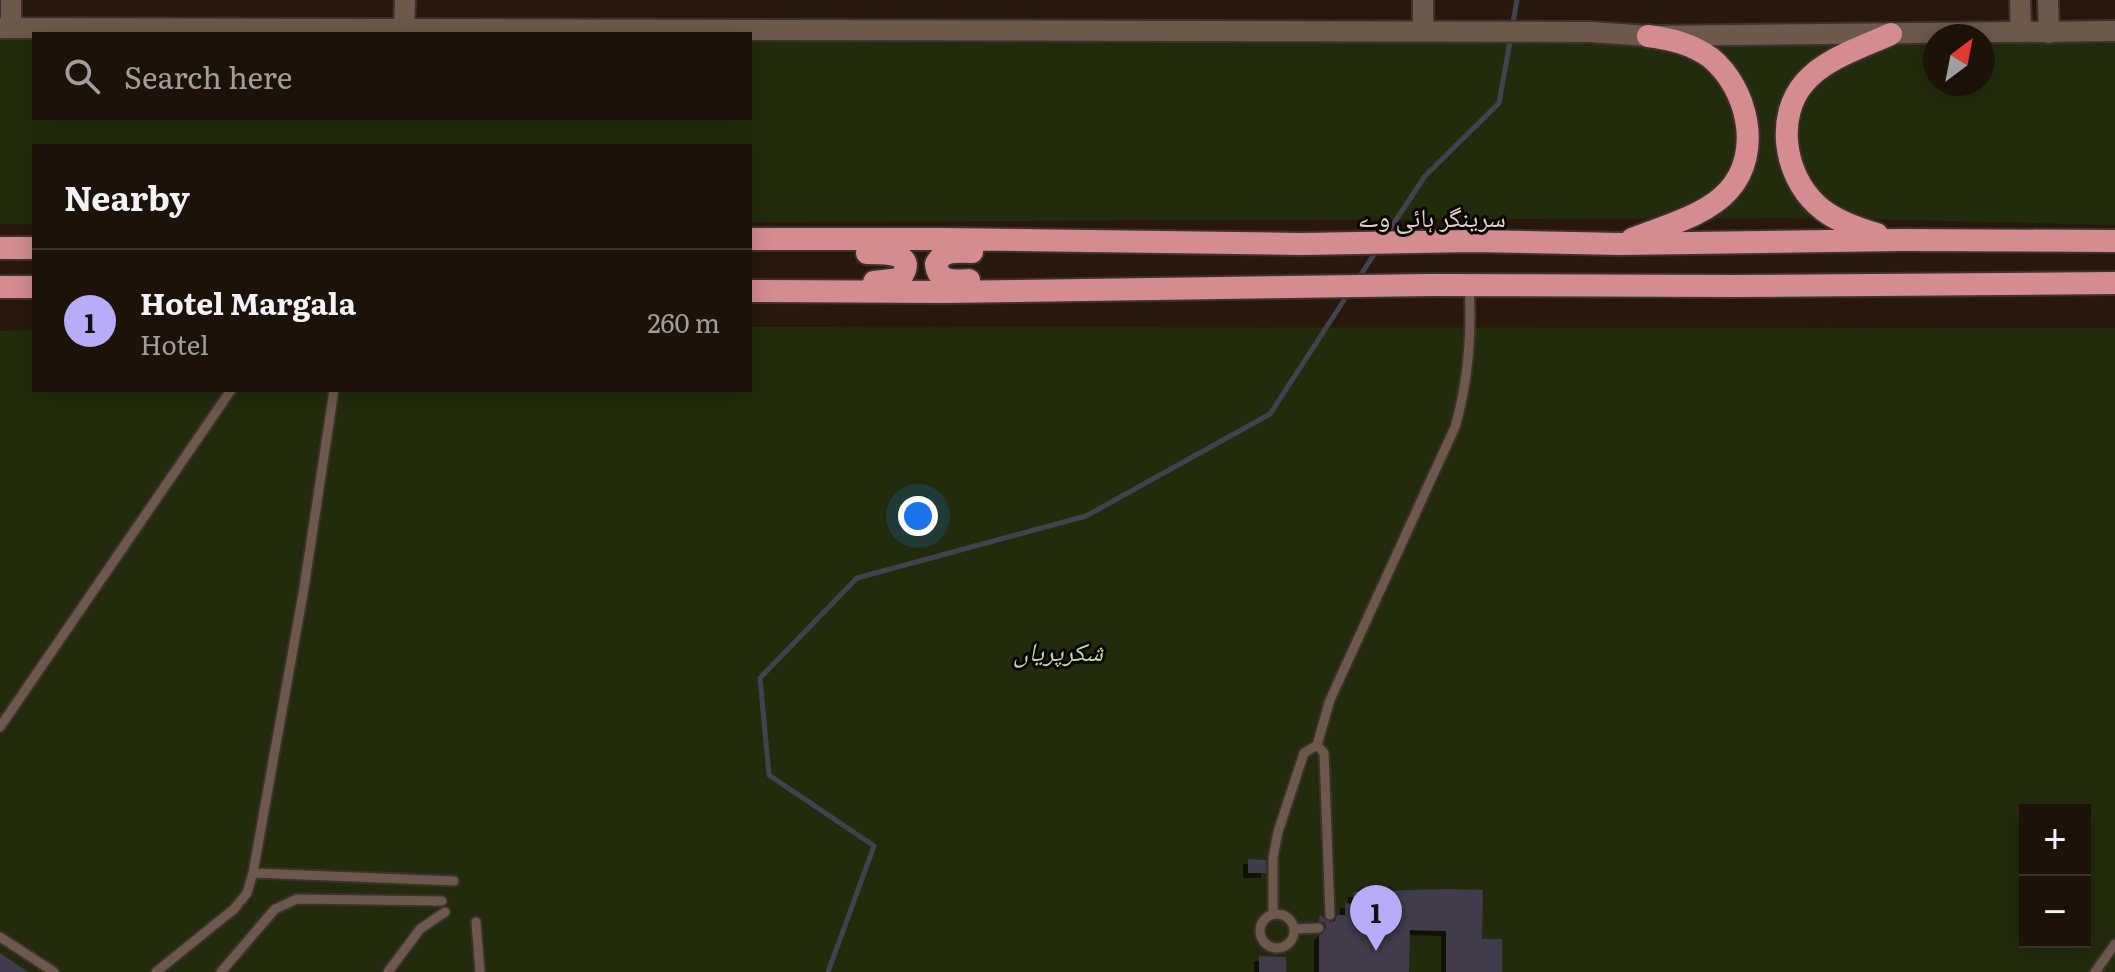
<!DOCTYPE html>
<html lang="en">
<head>
<meta charset="utf-8">
<style>
	:root { --surface:#1d1208; --page:#2a2016; --text:#f1f3f6; --muted:#a09e9c; --line:#3b3229; --accent:#b8abf7 }
	body { margin:0; font-family:Literata,"Noto Naskh Arabic",serif; background:var(--page); color:var(--text) }
	.controls { position:absolute; right:24px; bottom:24px; display:grid; overflow:hidden; border-radius:0px; box-shadow:0 4px 20px #0003 }
	.controls button { width:72px; height:72px; display:grid; place-items:center; padding:0; border:0; border-bottom:2px solid var(--line); background:var(--surface); color:var(--text); font:40px sans-serif }
	.compass { position:absolute; left:1923px; top:24px; width:72px; height:72px; border-radius:50%; background:var(--surface); box-shadow:0 4px 20px #0003; rotate:32deg }
	.you { position:absolute; left:918px; top:516px; width:28px; height:28px; margin:-20px; border:6px solid #fff; border-radius:50%; background:#1a73e8; box-shadow:0 0 0 12px #1a73e833 }
	.badge { display:grid; place-items:center; width:52px; height:52px; border-radius:50%; background:var(--accent); color:#111; font-size:26px; font-weight:700 }
	.pin { position:absolute; translate:-50% -66px; filter:drop-shadow(0 2px 4px #0008) }
	.pin::after { content:''; position:absolute; top:42px; width:28px; height:24px; background:inherit; clip-path:polygon(0 0,100% 0,50% 100%) }
	.list { margin:0; padding:0; list-style:none }
	h2 { display:flex; justify-content:space-between; align-items:center; height:104px; margin:0; padding:0 32px; font-size:34px }
	h2 small { font-size:26px; font-weight:400; color:var(--muted) }
	.list li { display:grid; grid-template-columns:52px 1fr auto; gap:24px; align-items:center; box-sizing:border-box; height:144px; padding:0 32px; border-top:2px solid var(--line) }
	.list b { display:block; font-size:30px; white-space:nowrap }
	.list p { margin:0; font-size:26px; white-space:nowrap; color:var(--muted) }
	.list em { font-size:26px; font-style:normal; color:var(--muted) }
	.icon { flex:none; width:44px; height:44px; fill:none; stroke:currentColor; stroke-width:2; stroke-linecap:round; stroke-linejoin:round }
	.map { position:relative; flex:none; width:2115px; height:972px; overflow:hidden }
	.search { position:absolute; background:var(--surface); box-shadow:0 4px 20px #0003; left:32px; top:32px; width:720px; height:88px; display:flex; align-items:center; gap:20px; box-sizing:border-box; padding:0 28px; border-radius:0px; color:var(--muted); font-size:30px }
	.panel { position:absolute; background:var(--surface); box-shadow:0 4px 20px #0003; left:32px; top:144px; width:720px; height:248px; border-radius:0px }
	.map>svg:first-child { display:block }
</style>
</head>
<body>
<div class="map">
<svg width="2115" height="972" viewBox="0 0 2115 972">
	<defs>
		<filter id="shadow"><feDropShadow dx="-5" dy="5" stdDeviation="0" flood-color="#0009"/></filter>
	</defs>
	<rect width="100%" height="100%" fill="#27180b"/>
	<!-- green -->
	<path fill="#222c0c" fill-rule="evenodd" d="M0,36H34V118H750V39L1642,43L1935,41V84H1983V41L2115,40V225L1820,218L750,222V146H34V224H0Z
		M750,327L2115,328V972H0V331L34,330V390H750ZM2025,810H2085V942H2025Z"/>
	<g fill="none" stroke-linecap="round" stroke-linejoin="round">
		<!-- stream -->
		<path stroke="#42424f" stroke-width="5" d="M1512,27L1517,0
			M1386,235L1425,176L1499,103L1511,36
			M1358,279L1377,250
			M828,972L874,846L769,775L760,678L857,578L1086,516L1270,414L1348,294"/>
	</g>
	<!-- building -->
	<path fill="#433a4c" filter="url(#shadow)" d="M1248,859L1266,860V873H1248Z
		M1444,889L1483,890L1482,939H1502V972H1446V931L1410,930L1409,972H1319V936L1326,928L1325,923L1319,921L1320,915L1330,922L1335,921L1337,915H1345V903L1353,904V892Z
		M0,953L28,972H0Z
		M1259,956L1286,957V972H1259Z"/>
	<g fill="none" stroke-linecap="round" stroke-linejoin="round">
		<!-- service casing -->
		<g stroke="#3c312c" stroke-width="13">
			<path id="service" d="M0,727L231,390
				M1317,745L1324,753L1330,915
				M253,873L454,881
				M1260 931a17 17 0 1 1 34 0a17 17 0 1 1-34 0Z
				M1273,914V858L1278,832L1304,753L1317,745L1330,700L1455,427C1469,379 1472,334 1469,285
				M476,922L480,972
				M1294,929L1319,928
				M0,937L54,972
				M156,972L234,909L247,893L253,873L304,588L334,390
				M221,972L275,909L297,899L442,901
				M388,972L420,929L445,912
				M2095,972L2115,944"/>
		</g>
		<!-- tertiary casing -->
		<g stroke="#3c312c" stroke-width="24">
			<path id="tertiary" d="M2020,0L2021,32
				M2048,0L2049,33"/>
		</g>
		<!-- secondary casing -->
		<g stroke="#3c312c" stroke-width="24">
			<path id="secondary" d="M0,28L1591,32L1648,36L2115,31
				M11,28V0
				M404,31L405,0
				M1423,32V0"/>
		</g>
		<!-- trunk casing -->
		<g stroke="#3c312c" stroke-width="26">
			<path id="trunk" d="M1877,234C1856,228 1833,220 1817,205C1784,175 1775,116 1805,82C1826,58 1863,47 1891,34
				M750,239H942L1302,244L1473,241L1620,244L1899,240L2115,241
				M1632,239C1664,226 1706,216 1729,190C1763,152 1747,88 1711,58C1692,44 1671,39 1648,36
				M0,248H34
				M867,253C884,253 920,252 900,279L874,282
				M969,280C954,281 938,283 936,264C943,249 957,252 972,252
				M0,287H34
				M750,291L944,292L1431,285L1734,286L2115,283"/>
		</g>
		<!-- service -->
		<use href="#service" stroke="#6c594b" stroke-width="9"/>
		<!-- tertiary -->
		<use href="#tertiary" stroke="#6c594b" stroke-width="20"/>
		<!-- secondary -->
		<use href="#secondary" stroke="#6c594b" stroke-width="20"/>
		<!-- trunk -->
		<use href="#trunk" stroke="#d58c90" stroke-width="22"/>
	</g>
	<g text-anchor="middle" dominant-baseline="central" stroke-width="6" stroke-linejoin="round" paint-order="stroke">
		<!-- street labels -->
		<g font-size="26" fill="#ddd2ca" stroke="#0b0502">
			<text x="1432" y="215">سرینگر ہائی وے</text>
		</g>
		<!-- park labels -->
		<g font-size="26" font-style="italic" fill="#c2d89a" stroke="#0b0502">
			<text x="1058" y="649">شکرپریاں</text>
		</g>
	</g>
</svg>
<div class="controls">
<button>+</button>
<button>−</button>
</div>
<svg class="compass" viewBox="-18 -18 36 36"><path d="M0-13l5 13h-10z" fill="#e53935"/><path d="M0 13l5-13h-10z" fill="#a09e9c"/></svg>
<div class="you"></div>
<div class="pin badge" style="left:1376px;top:951px">1</div>
<div class="search"><svg class="icon" aria-label="search" viewBox="0 0 24 24"><circle cx="10" cy="10" r="6"/><path d="M15 15l6 6"/></svg>Search here</div>
<section class="panel">
<h2>Nearby<small></small></h2>
<ul class="list">
<li><span class="badge">1</span><div><b>Hotel Margala</b><p>Hotel</p></div><em>260 m</em></li>
</ul>
</section>
</div>
</body>
</html>
